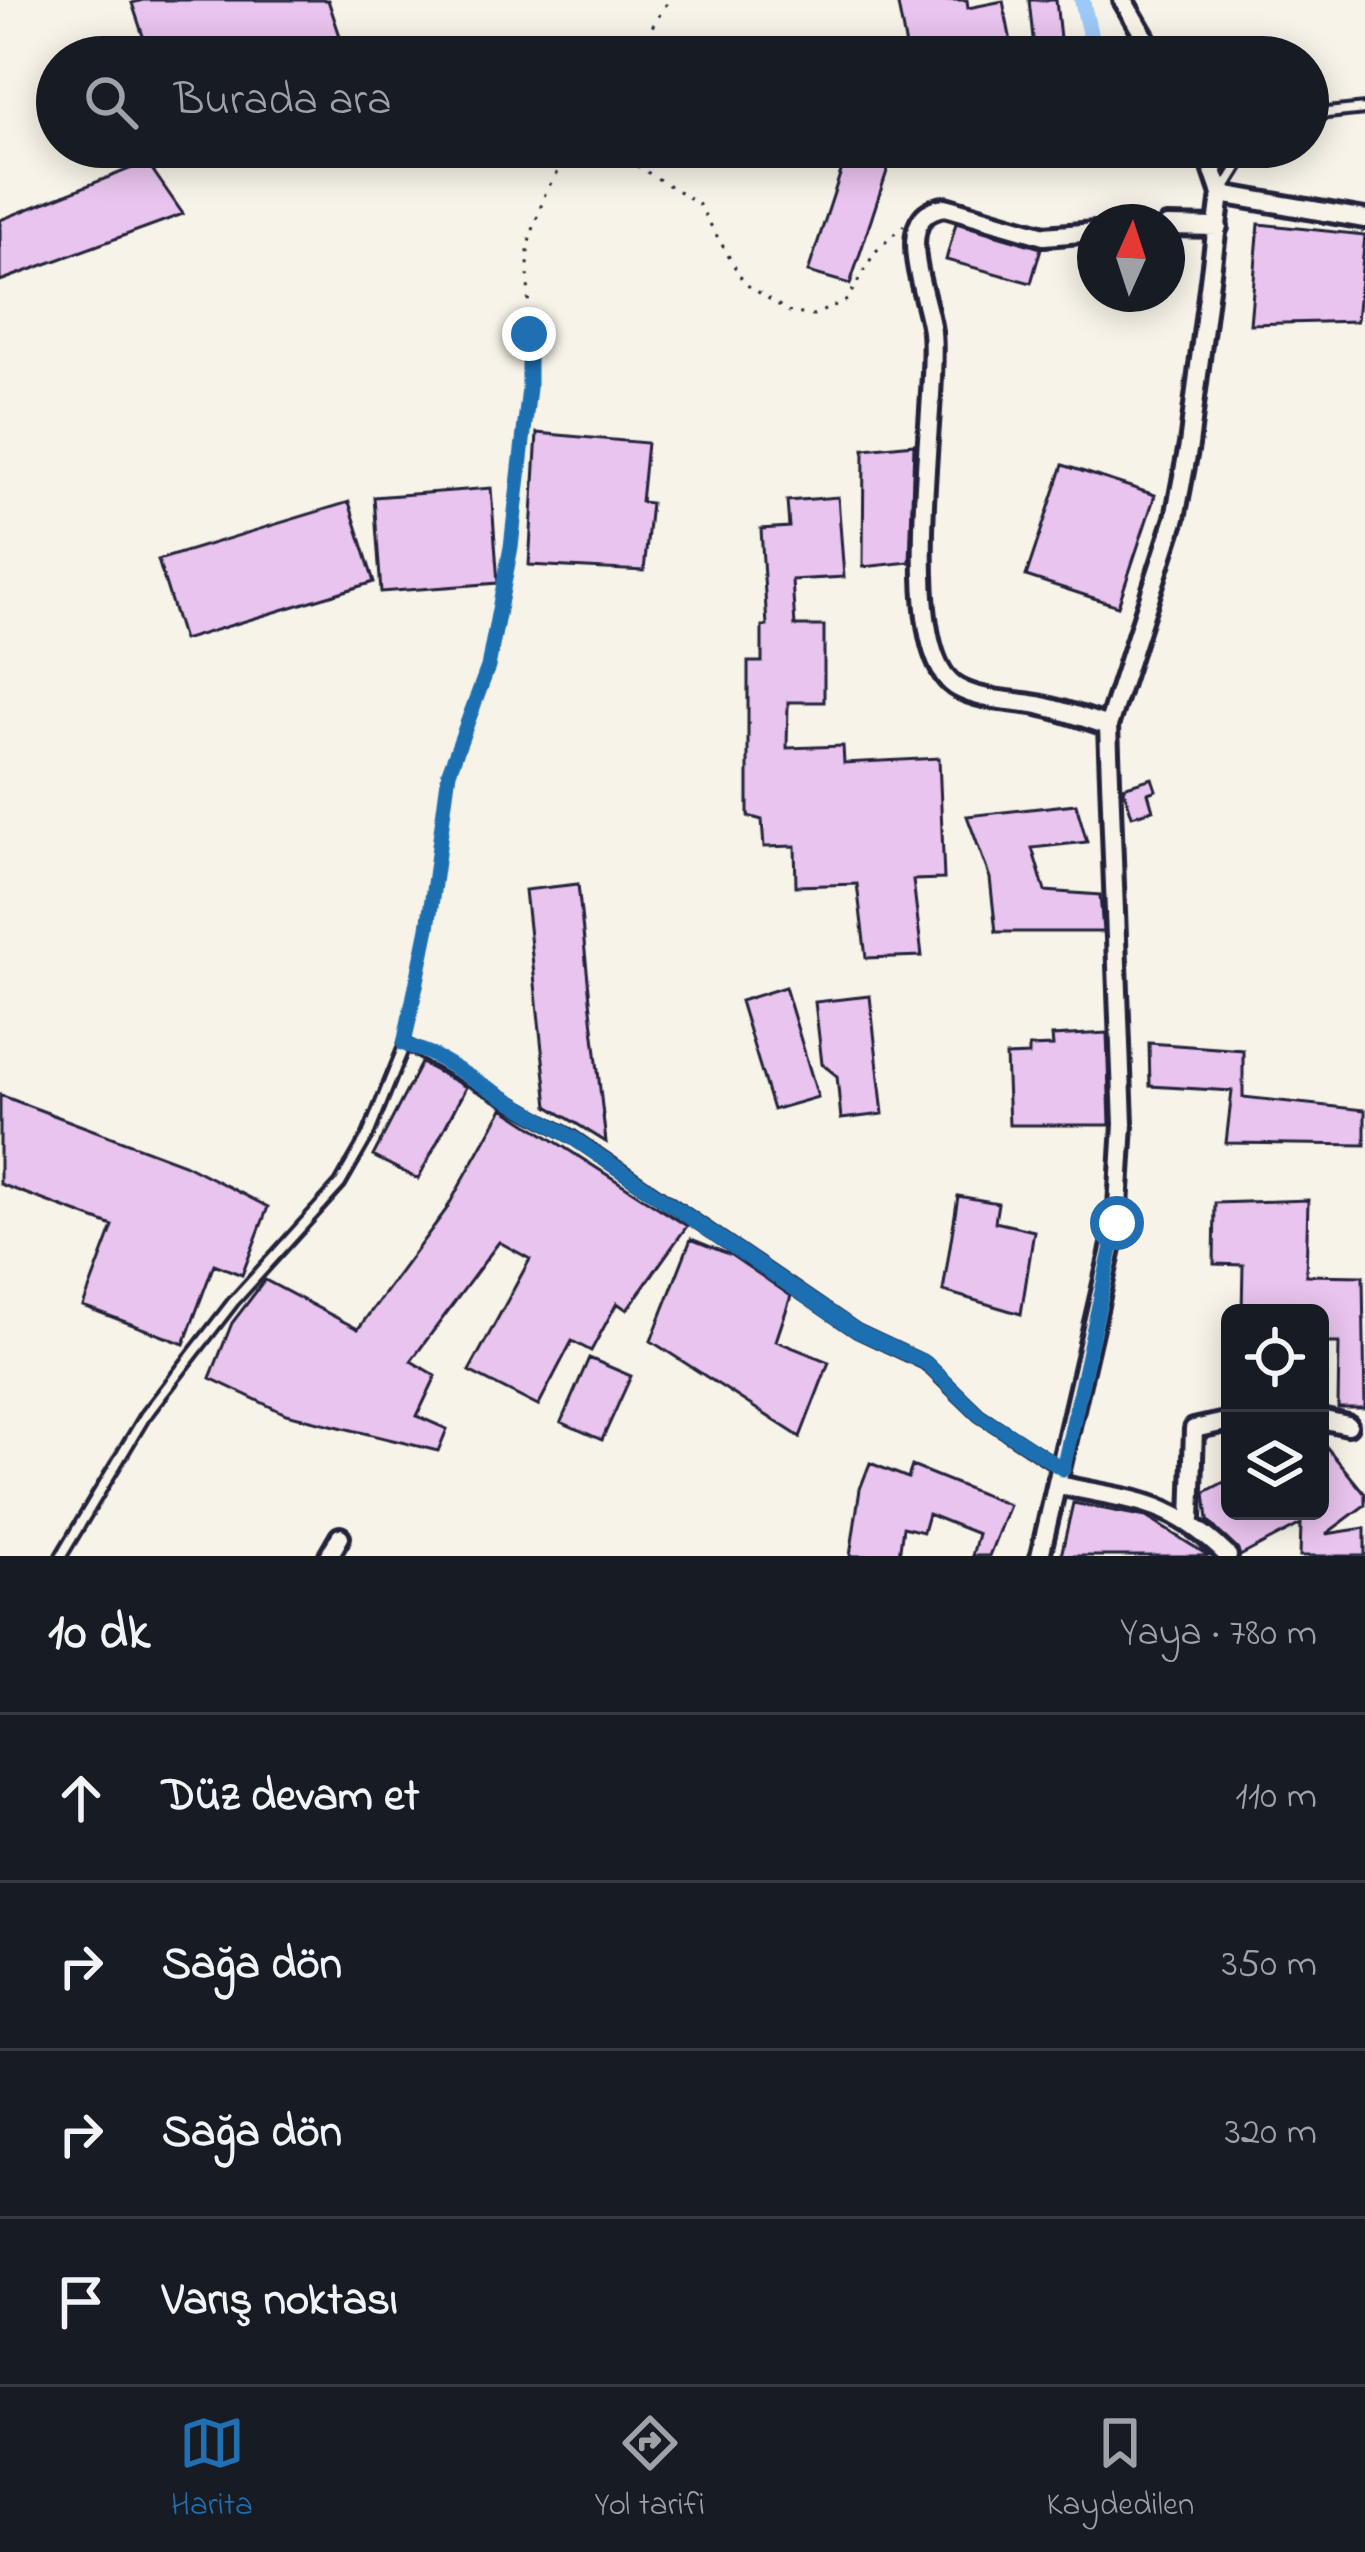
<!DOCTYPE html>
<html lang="tr">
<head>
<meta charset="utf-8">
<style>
	:root { --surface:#171b24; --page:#242831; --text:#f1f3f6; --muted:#9ea1a6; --line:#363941; --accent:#1f6fb2 }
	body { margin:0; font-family:"Indie Flower",sans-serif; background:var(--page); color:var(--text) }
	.controls { position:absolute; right:36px; bottom:36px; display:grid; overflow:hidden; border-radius:18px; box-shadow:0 6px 30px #0003 }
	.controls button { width:108px; height:108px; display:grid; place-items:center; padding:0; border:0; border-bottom:3px solid var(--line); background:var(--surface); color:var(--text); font:60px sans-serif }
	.compass { position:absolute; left:1077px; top:204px; width:108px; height:108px; border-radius:50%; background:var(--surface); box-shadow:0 6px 30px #0003; rotate:3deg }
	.stop { position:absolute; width:36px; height:36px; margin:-27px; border:9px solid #1f6fb2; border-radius:50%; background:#fff }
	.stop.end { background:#1f6fb2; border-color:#fff; box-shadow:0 3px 12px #0008 }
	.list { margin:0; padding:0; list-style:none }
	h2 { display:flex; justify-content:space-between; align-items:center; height:156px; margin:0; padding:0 48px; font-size:51px }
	h2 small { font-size:39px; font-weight:400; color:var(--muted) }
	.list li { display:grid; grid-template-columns:78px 1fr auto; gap:36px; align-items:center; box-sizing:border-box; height:168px; padding:0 48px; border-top:3px solid var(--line) }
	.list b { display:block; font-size:45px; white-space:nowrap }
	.list em { font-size:39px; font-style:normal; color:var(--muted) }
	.icon { flex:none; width:66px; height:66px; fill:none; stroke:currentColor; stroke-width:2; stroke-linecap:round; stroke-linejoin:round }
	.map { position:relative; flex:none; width:1365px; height:1556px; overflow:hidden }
	.search { position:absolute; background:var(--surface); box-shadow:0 6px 30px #0003; left:36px; right:36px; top:36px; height:132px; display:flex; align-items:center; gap:30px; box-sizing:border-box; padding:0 42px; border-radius:66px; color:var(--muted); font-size:45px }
	.sheet { height:828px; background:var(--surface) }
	nav { display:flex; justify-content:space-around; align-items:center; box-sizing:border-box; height:168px; border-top:3px solid var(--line); background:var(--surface); font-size:33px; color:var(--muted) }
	nav a { display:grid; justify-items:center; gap:6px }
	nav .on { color:var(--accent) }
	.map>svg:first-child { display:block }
</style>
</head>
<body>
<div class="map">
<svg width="1365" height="1556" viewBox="0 0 1365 1556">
	<rect width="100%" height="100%" fill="#f7f3e8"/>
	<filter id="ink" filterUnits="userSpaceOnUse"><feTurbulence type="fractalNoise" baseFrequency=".00833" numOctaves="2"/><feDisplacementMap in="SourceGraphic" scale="24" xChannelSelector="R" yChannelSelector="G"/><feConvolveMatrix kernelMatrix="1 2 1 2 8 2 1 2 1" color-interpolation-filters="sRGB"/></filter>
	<g filter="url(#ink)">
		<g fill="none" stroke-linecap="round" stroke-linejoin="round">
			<!-- canal -->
			<path stroke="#9dc9f6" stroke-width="16" d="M1082,0L1095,57"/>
		</g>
		<!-- building -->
		<path fill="#e9c4ee" stroke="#22223b" stroke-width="3" d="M143,0H328L340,36L257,45L220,57H150L132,3Z
			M897,0H967L968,8L1003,1L1014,57H915L906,47Z
			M1029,0H1056L1062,57H1035Z
			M849,147H895L850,284L808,272Z
			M147,162L183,214L0,281V220Z
			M956,223L1041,248L1031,283L946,260Z
			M1259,224L1365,235L1357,321L1250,324Z
			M537,433L647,443L641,502L651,503L644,571L529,565Z
			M914,444L910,562L863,567L864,449Z
			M1063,465L1155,495L1118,606L1026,576Z
			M491,488L498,583L381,592L374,497Z
			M838,497L844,577L792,580L795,626H824V702H788L787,748L843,746L844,763L939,758L944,879L913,880L922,956L866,958L857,884L796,886L795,846L764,847L762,820L748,816V662H762V626H767L761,529L789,527L787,501Z
			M349,502L374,582L183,640L158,560Z
			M1152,778L1156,790L1148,793L1153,810L1132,816L1123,787Z
			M1076,804L1087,842L1032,848L1045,891L1100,895L1103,932H996L990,878L967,816Z
			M578,884L591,1009L606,1142L548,1106L525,890Z
			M785,987L818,1097L773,1110L740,1001Z
			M870,996L883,1114L841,1119L837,1076L822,1064L815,1002Z
			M1107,1033L1110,1125H1009L1006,1056L1029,1055V1047L1053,1046L1052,1036Z
			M1149,1043L1243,1050V1097L1365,1110V1145L1226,1143L1232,1091L1150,1086Z
			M421,1063L466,1087L418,1179L373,1156Z
			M0,1095L184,1164L268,1207L242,1275L214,1264L184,1344L83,1306L113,1226L0,1184Z
			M503,1108L687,1226L627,1310L617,1303L591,1351L572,1341L538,1406L469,1371L530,1259L499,1242L411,1361L436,1376L417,1416L447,1429L438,1451L286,1414L210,1378L232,1323L265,1280L358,1329L446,1210Z
			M958,1196L998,1203L995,1222L1034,1231L1021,1314L943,1291Z
			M1308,1200L1306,1275L1363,1276L1365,1408H1338L1339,1343H1320V1313H1242L1243,1265L1214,1264L1215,1203Z
			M691,1239L731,1255L791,1296L776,1341L829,1362L800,1437L651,1341Z
			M589,1358L631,1376L602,1440L561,1422Z
			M1320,1439L1365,1494V1505L1326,1534L1365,1528V1556H1300L1301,1524L1240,1556L1208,1520L1205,1492L1230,1479V1511H1320Z
			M870,1463L908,1478L912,1466L1009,1505L989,1556H972L978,1534L928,1514L923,1532L903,1527L899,1556H850L860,1489Z
			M1073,1503L1146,1517L1209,1556H1061Z"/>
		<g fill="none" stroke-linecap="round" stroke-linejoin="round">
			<!-- lane casing -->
			<g stroke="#22223b" stroke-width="16">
				<path id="lane" d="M1308,115L1365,109
					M1222,192L1250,147
					M61,1556L145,1416L233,1302L340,1184L368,1135L405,1044L573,1137L857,1331L925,1363L979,1415L1057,1466"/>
			</g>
			<!-- street casing -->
			<g stroke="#22223b" stroke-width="26">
				<path id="street" d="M1123,0L1156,57
					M1221,194L1365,219
					M1167,226L1218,227
					M1095,232L1044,236L945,207C889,214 928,295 932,332C939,403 893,652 958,688C982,701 1011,700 1038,705C1062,710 1085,718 1108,726
					M1320,1419L1348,1425
					M1059,1485C1136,1502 1169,1498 1228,1556
					M1191,1519L1194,1429L1230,1421
					M329,1556L340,1537
					M1040,1556L1117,1223L1123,1124L1108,726L1175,518L1189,445L1221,194L1205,147"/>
			</g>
			<!-- path -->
			<path stroke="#22223b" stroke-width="3" stroke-dasharray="3 9" stroke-linecap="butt" d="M633,57L669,0
				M606,147L698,203L744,283L791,313L814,315L847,300L875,252L904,225
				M407,1032L428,928L450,772L487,666L511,547L529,388L528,245L546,191L573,147"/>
			<!-- lane -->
			<use href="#lane" stroke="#f7f3e8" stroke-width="8"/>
			<!-- street -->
			<use href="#street" stroke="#f7f3e8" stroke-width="16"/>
		</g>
	</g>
	<g fill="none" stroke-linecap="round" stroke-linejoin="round" filter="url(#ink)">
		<!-- route -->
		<path stroke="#1f6fb2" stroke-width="15" d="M529,334V388L511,547L488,667L449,772L428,928L404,1044L431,1054L573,1138L857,1331L926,1363L979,1415L1063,1469L1117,1223"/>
	</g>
</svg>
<div class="controls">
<button><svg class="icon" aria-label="locate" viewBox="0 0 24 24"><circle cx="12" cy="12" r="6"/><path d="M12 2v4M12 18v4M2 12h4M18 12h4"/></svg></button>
<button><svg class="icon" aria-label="layers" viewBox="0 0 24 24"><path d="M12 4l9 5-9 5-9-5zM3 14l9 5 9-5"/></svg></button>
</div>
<svg class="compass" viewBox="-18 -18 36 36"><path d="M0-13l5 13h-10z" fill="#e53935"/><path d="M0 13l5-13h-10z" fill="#9ea1a6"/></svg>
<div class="stop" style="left:1117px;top:1223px"></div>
<div class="stop end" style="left:529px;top:334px"></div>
<div class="search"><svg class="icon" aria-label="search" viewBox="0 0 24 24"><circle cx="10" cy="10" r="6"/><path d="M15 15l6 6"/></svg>Burada ara</div>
</div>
<section class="sheet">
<h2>10 dk<small>Yaya · 780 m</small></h2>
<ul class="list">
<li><svg class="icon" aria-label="ahead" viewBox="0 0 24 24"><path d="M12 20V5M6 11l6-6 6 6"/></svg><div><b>Düz devam et</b></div><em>110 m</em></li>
<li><svg class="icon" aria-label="right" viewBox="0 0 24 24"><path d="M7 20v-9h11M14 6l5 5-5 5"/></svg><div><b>Sağa dön</b></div><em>350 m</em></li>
<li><svg class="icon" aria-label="right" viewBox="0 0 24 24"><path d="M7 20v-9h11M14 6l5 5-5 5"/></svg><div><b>Sağa dön</b></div><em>320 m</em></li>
<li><svg class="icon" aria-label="arrive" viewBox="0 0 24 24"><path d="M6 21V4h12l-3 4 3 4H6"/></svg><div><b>Varış noktası</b></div></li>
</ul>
</section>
<nav>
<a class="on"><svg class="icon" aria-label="map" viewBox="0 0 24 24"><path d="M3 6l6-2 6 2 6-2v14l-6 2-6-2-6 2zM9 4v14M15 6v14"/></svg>Harita</a>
<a><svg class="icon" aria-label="directions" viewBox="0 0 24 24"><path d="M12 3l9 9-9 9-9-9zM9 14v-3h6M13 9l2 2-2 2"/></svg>Yol tarifi</a>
<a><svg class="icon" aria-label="saved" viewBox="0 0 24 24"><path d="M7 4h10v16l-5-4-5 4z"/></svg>Kaydedilen</a>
</nav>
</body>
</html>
